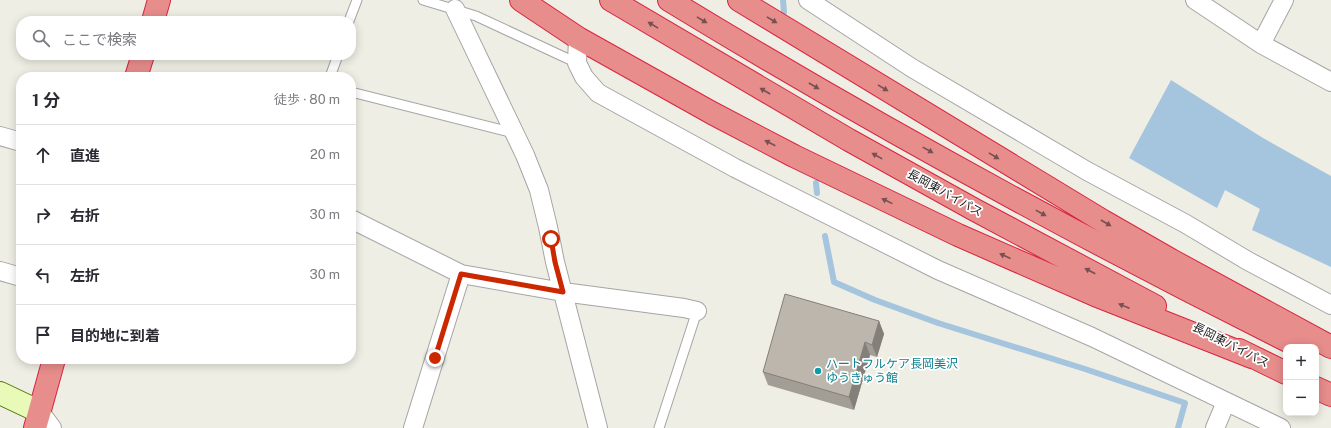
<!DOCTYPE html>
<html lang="ja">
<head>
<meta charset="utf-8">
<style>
	:root { --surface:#fff; --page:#f2f2f3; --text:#2b2b33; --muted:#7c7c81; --line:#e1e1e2 }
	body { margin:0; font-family:"Public Sans","Noto Sans JP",sans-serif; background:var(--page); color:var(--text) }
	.controls { position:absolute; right:12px; bottom:12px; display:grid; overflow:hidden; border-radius:8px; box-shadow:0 2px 10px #0003 }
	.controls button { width:36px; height:36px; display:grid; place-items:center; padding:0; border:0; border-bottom:1px solid var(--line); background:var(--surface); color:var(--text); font:20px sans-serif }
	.stop { position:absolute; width:12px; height:12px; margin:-9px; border:3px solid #cc2800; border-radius:50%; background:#fff }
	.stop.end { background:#cc2800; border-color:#fff; box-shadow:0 1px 4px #0008 }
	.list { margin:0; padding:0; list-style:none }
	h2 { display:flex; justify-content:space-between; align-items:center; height:52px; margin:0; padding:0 16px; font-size:17px }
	h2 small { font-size:13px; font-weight:400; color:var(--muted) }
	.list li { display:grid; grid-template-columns:26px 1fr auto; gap:12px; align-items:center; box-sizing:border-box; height:60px; padding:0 16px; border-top:1px solid var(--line) }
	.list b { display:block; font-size:15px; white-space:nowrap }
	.list em { font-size:13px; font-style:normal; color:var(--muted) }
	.icon { flex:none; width:22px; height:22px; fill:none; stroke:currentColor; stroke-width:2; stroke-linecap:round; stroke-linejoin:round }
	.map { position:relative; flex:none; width:1331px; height:428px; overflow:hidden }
	.search { position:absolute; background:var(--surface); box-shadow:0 2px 10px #0003; left:16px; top:16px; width:340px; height:44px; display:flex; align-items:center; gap:10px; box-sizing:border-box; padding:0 14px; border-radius:16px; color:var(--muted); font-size:15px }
	.panel { position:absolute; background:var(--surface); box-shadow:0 2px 10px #0003; left:16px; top:72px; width:340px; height:292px; border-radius:16px }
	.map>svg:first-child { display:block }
</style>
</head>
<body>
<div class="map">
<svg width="1331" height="428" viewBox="0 0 1331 428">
	<rect width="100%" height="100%" fill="#efeee4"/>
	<!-- water -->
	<path fill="#a4c5dd" d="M1171,80L1263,138L1331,176V267L1252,230L1260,209L1225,190L1217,208L1129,158Z"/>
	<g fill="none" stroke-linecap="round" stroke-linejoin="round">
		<!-- stream -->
		<path stroke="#a4c5dd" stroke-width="6" d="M783,0L784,12
			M816,183L817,193
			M825,236L834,282L875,300L938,323L1085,369L1185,403L1178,428"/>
		<!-- lane casing -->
		<g stroke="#a5a5a5" stroke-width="11">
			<path id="lane" d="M423,0L476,16L577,63
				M349,21L357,0
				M330,77L338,55
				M351,92L514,133
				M659,428L697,311"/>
		</g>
		<!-- street casing -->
		<g stroke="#a5a5a5" stroke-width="20">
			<path id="street" d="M808,0L912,68L1087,171L1186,224L1248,261L1331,305
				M1195,0L1261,44L1331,82
				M455,9L525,155L539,190L548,227L555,262L598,428
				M578,38L577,63L584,77L598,93L735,168L938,270L1092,337L1281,428
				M1261,44L1284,0
				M0,136L21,142
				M351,219L461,274
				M0,271L21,277
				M40,412L52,428
				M413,428L461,274L563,292L684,308L697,311
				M1215,428L1226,402"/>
		</g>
		<!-- secondary casing -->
		<g stroke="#537505" stroke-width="24">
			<path id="secondary" d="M0,393L40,412"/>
		</g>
		<!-- highway casing -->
		<g stroke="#da243f" stroke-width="24">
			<path id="highway" d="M521,0L578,38L712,113L794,156L958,235L1095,295L1252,357
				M611,0L849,140L975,210L1155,306
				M669,0C874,125 1085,240 1300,347
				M739,0L1103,221L1171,260L1331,347
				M153,21L159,0
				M136,77L143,55
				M1239,350L1286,373
				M1316,388L1331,395
				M35,428L54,359"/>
		</g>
		<!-- lane -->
		<use href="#lane" stroke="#fff" stroke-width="9"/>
		<!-- street -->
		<use href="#street" stroke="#fff" stroke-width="18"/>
		<!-- secondary -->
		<use href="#secondary" stroke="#e9f9b8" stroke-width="22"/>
		<!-- highway -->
		<use href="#highway" stroke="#e78d8c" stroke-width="22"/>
	</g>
	<!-- wall -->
	<path fill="#a29d95" d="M879,321L884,334L877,357L870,355L854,410L768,385L763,372Z"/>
	<!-- shaded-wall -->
	<path fill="#847f79" d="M879,321L884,334L877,357L872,345Z
		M865,342L870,355L854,410L849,397Z"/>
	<!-- building -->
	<path fill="#bcb6ad" stroke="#847f79" d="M785,294L879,321L872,345L865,342L849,397L763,372Z"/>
	<!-- one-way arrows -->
	<defs><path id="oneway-solid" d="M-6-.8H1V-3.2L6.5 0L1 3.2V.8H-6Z"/></defs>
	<g fill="#785050">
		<use href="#oneway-solid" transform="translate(702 20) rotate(31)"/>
		<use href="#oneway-solid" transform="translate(772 20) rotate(31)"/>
		<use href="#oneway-solid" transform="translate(653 25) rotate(-149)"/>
		<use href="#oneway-solid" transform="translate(814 86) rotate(30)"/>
		<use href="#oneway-solid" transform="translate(883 88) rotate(31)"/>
		<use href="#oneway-solid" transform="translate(765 91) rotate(-150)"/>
		<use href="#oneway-solid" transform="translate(770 143) rotate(-153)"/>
		<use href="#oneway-solid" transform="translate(928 150) rotate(29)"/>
		<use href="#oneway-solid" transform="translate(877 156) rotate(-151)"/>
		<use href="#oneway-solid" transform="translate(994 156) rotate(31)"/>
		<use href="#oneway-solid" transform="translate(887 201) rotate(-154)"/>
		<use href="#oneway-solid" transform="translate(1041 213) rotate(29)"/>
		<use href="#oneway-solid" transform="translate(1106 223) rotate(30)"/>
		<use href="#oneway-solid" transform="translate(1005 256) rotate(-156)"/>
		<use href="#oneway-solid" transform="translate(1090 271) rotate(-152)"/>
		<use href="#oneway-solid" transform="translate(1124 306) rotate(-158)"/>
	</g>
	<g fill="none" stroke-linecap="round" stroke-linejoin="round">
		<!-- route -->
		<path stroke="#cc2800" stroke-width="5" d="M435,358L461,274L563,292L555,262L551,239"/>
	</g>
	<!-- markers -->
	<circle fill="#0f9aa8" stroke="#fff" stroke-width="1.5" cx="818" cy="371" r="4"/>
	<g text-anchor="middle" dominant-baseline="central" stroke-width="3.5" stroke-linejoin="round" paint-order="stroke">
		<!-- street labels -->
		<g font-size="12" fill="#1e1e1e" stroke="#fff">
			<text transform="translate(945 193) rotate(29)">長岡東バイパス</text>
			<text transform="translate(1231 345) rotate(27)">長岡東バイパス</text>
		</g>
		<!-- culture labels -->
		<g font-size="12" fill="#0d838f" stroke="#fff" text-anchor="start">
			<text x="826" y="364">ハートフルケア長岡美沢<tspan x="826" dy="14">ゆうきゅう館</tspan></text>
		</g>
	</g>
</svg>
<div class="controls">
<button>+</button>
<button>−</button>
</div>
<div class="stop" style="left:551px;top:239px"></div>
<div class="stop end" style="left:435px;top:358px"></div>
<div class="search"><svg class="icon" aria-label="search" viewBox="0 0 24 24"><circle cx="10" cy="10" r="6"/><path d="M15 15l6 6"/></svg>ここで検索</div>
<section class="panel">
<h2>1 分<small>徒歩 · 80 m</small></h2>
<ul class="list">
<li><svg class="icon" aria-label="ahead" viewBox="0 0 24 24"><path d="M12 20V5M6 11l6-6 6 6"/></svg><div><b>直進</b></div><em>20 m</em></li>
<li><svg class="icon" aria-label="right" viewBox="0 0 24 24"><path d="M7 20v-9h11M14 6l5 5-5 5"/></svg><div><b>右折</b></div><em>30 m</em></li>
<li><svg class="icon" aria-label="left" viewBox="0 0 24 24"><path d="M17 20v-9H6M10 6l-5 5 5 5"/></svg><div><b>左折</b></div><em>30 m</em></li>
<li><svg class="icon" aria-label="arrive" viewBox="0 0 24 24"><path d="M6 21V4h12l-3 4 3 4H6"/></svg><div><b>目的地に到着</b></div></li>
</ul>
</section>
</div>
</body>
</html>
